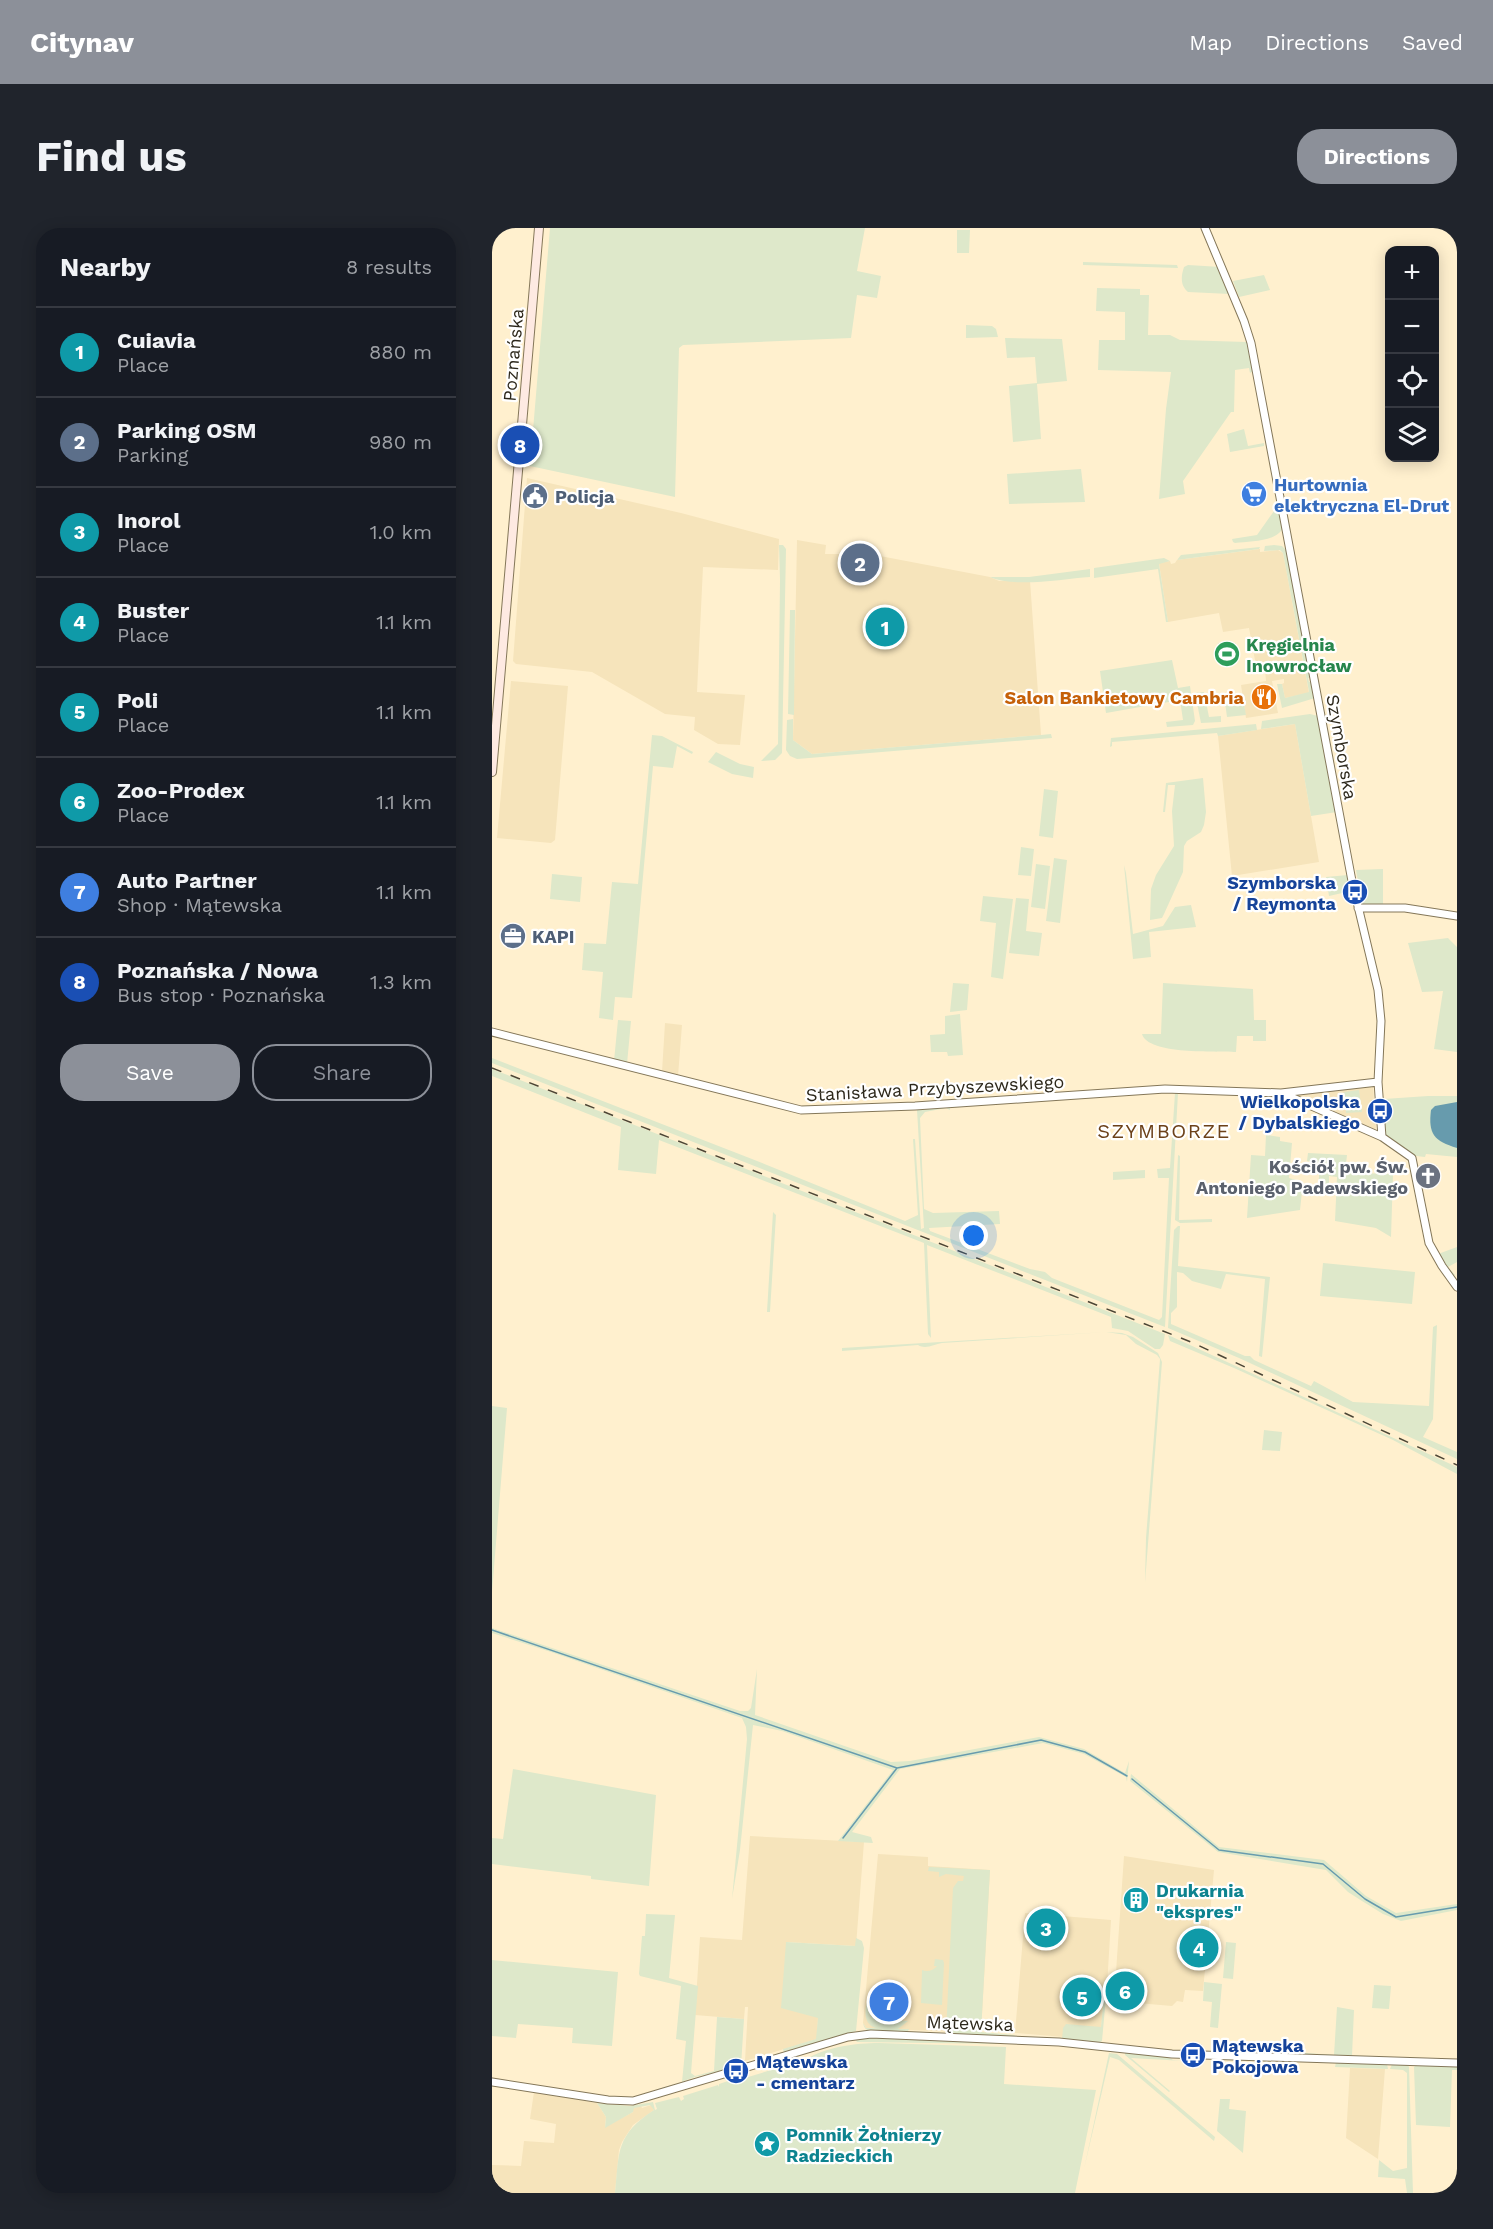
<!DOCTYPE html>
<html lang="en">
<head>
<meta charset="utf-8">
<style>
	:root { --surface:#171b24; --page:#20242c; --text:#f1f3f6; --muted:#9ea1a6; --line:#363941; --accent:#8c9099 }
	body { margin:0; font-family:"Work Sans",sans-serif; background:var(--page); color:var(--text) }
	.controls { position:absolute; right:18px; top:18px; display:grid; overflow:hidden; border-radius:12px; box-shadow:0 3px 15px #0003 }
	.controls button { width:54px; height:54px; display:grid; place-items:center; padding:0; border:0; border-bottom:2px solid var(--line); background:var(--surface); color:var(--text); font:30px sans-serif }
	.you { position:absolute; left:482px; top:1008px; width:21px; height:21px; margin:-15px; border:4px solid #fff; border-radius:50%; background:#1a73e8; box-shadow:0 0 0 9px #1a73e833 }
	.badge { display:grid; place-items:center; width:39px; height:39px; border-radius:50%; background:var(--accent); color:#fff; font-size:20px; font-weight:700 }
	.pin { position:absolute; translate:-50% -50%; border:3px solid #fff; box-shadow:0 2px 6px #0006 }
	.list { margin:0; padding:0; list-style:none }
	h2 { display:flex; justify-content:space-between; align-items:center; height:78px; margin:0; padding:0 24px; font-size:26px }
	h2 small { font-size:20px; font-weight:400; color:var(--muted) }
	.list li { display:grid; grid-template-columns:39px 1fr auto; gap:18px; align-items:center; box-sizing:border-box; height:90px; padding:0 24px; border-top:2px solid var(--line) }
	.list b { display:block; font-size:22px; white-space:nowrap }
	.list p { margin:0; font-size:20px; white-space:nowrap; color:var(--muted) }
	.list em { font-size:20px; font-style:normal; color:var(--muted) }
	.actions { display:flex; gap:12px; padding:18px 24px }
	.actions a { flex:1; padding:14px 0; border:2px solid var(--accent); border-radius:24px; text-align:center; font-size:21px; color:var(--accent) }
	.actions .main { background:var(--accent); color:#fff }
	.icon { flex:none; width:33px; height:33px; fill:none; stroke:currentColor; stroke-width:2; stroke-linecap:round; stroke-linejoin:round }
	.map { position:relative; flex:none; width:965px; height:1965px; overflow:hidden; border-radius:24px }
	header { display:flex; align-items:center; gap:36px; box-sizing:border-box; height:84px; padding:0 30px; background:var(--accent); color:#fff }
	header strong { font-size:28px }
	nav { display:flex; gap:33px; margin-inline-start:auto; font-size:21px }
	.intro { display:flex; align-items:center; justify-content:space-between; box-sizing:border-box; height:144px; padding:0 36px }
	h1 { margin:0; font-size:42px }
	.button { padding:15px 27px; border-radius:24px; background:var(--accent); color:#fff; font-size:21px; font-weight:700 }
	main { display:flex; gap:36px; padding:0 36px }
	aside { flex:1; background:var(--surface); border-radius:24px; box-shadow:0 3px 15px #0003 }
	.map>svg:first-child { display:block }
</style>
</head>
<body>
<header>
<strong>Citynav</strong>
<nav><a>Map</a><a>Directions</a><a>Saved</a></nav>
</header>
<div class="intro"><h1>Find us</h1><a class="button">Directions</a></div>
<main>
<aside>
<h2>Nearby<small>8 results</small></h2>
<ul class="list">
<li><span class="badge" style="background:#0f9aa8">1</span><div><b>Cuiavia</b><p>Place</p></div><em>880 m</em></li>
<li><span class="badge" style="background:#5c6f8a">2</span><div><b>Parking OSM</b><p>Parking</p></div><em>980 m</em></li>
<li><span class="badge" style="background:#0f9aa8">3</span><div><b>Inorol</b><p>Place</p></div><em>1.0 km</em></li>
<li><span class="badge" style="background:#0f9aa8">4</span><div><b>Buster</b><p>Place</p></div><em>1.1 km</em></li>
<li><span class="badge" style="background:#0f9aa8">5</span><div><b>Poli</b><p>Place</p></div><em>1.1 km</em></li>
<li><span class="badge" style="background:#0f9aa8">6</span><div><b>Zoo-Prodex</b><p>Place</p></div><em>1.1 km</em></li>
<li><span class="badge" style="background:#3f7fe0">7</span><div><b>Auto Partner</b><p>Shop · Mątewska</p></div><em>1.1 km</em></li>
<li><span class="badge" style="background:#1a4fb4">8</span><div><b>Poznańska / Nowa</b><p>Bus stop · Poznańska</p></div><em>1.3 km</em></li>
</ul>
<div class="actions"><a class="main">Save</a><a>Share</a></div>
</aside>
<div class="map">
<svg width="965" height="1965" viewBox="0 0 965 1965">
	<rect width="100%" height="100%" fill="#fff0ce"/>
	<!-- built -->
	<path fill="#f6e4bb" d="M35,250L189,285L287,311L286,342L211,339L205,464L253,467L248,517L226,516L202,502L203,489L173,486L100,444L24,436L21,433Z
		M305,312L334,317L333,326H388V328L498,349L507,353H538L549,507L320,526L301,512Z
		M768,321V324L786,322L791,325L817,465L793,470L790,456L792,455V451L780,453L786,485L754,490L749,457L774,453L773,442L765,443L757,400L731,404L727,385L676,394L667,335L678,333L679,336L683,335L685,332Z
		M19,453L76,458L63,612L59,615L5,610Z
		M803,496L827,634L740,648L726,508Z
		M173,795L190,797L186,848L170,844Z
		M881,858L884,900L883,901L806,870L807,866Z
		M258,1608L372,1614L364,1718L295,1714L326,1789L325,1811L253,1833L256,1779H253L252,1791L203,1787L208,1709L250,1712Z
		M386,1626L436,1629V1638L498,1642L489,1805L374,1800L371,1795Z
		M632,1628L722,1642L711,1763L693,1762L691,1774L685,1773L680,1778L622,1773Z
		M533,1685L619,1692L615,1758L613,1759L608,1812L523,1805Z
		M858,1840L893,1841L886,1931L854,1910Z
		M42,1864L105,1875L114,1889L113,1899L141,1884V1880L149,1878L150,1880L159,1877L161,1879L162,1882L141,1897L130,1914L127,1922L123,1965H0V1937L29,1938L32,1913L62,1915L64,1896L38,1891Z"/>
	<!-- green -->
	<path fill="#dee8ca" d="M58,0H373L365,43L389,48L385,70L365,67L359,110L191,117L187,120L183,269L38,238Z
		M465,2H478L477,25H465Z
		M591,34L685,37L686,40L591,37Z
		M696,37L729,39L738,66L696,64C688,57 689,48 692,39Z
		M772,47L778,62L747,69L741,53Z
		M605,60L648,61V67H657L656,107H678L688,112L755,114L761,143L758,145L757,140L743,142L742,184H739L691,253L693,266L667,271L674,181L679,144L606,142L607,112H633V84L604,83Z
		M474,97L500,98L504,101L506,109L474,110Z
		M513,110L570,111L575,153L545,156L549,211L521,214L517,158L545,155L543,129L515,130Z
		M752,201L756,218L772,215V218L738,224L735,206Z
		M589,241L593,274L517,276L515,246Z
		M788,282L791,300C784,314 758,313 743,315L741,314L740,311L765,307L782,283Z
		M287,317H291L294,321L290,525L283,532L269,533L286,516L288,352Z
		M782,317L790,318L795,323L819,449L816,450L817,454L820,453L823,470L790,480L785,456H790L793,470L817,464L791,325L788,322L772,323L773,318Z
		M768,319L767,321L685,332L689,327Z
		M672,330L678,333L667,336L676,394H674L666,341L602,350V340Z
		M598,341V349C570,351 523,360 498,349H537Z
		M298,382H303L302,487L296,486Z
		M680,432L686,460L698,458L703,493L701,497L675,499L674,494L691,492L688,472L614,485L608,443Z
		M712,464L717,489L729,488V494L709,495L703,465Z
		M750,465L754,487L735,489L732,467Z
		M818,486L826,488L845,584L819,588L803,496L769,501L770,493Z
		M301,491V512L320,526L549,507L559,506L560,510L305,531L298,528L294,522L295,492Z
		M764,496L765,502L726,508L725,505L620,514V518L618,519L619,510Z
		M160,507L170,508L201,524L200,526L185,518L181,540L161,538L140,770L123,769L121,792L107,790L111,744L90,742L92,715L114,716L120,654L146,656Z
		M224,524L248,536L262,539L261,550L240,546L216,534Z
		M711,550L714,584L712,597L709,604L695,613L692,618L691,644L672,686L670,690L658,692L659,661L664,647L682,618L680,583L683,557H676L673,584H671L674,555Z
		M552,561L566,563L561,610L547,608Z
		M529,619L542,621L539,648L526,647Z
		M562,630L575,632L568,695L554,693Z
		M544,636L558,638L553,681L539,679Z
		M632,637L634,645L641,706L671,698L683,679L699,677L704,699L657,704L659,729L641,731Z
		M891,641V676H870L864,642Z
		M60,646L90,649L88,674L58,671Z
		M856,647L859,663L837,668L834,649Z
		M491,668L521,671L511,751L499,749L504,695L488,693Z
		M524,670L537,671L534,703L550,705L547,728L517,725Z
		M956,710L965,719V824L942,821L951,763L930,764L916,715Z
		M461,755L477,756L475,782L458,784Z
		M671,755L761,761L762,792H774V813H761V808H745L744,824C725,823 656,827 650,806H669Z
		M468,786L471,827L456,828L455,824H439L438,807L453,806V788Z
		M126,792L139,793L135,836L122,833Z
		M0,830L260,931L413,993L426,987L421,911H423L429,1001L432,1000L425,882L458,879V882L454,880L433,884L428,890L432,981L441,985L507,983L508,996L437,1000L438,1003L538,1041L553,1044L560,1050L667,1092L670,1089L677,950H666L665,941L678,940L683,865H686L673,1099L0,835Z
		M0,841L673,1106L671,1117L668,1121H663L636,1103L620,1100L619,1089L435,1017L439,1110L436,1106L432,1015L167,912L164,946L126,942L129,899L0,848Z
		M867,862L870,884L854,885L852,864Z
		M936,868H965V929L934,926L933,929L924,928L893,906L892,885H895L892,871Z
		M774,907L788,909V913L800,915L797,950L811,954L808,982L755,990L759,927L773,928Z
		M816,925L855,927L854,936L866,937V945L901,946L899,1009L884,1000L843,993L845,949L837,948V964L826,963L828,935L815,933Z
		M686,927L688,928L687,992L720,991V994L688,995L683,992Z
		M653,942V950L621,952V944Z
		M281,984L284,987L278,1084H275Z
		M686,998H688L686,1038L778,1049L770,1129L767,1128L773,1051L734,1046L729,1061L700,1053L691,1045L685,1044V1079L679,1085V1096L753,1128H758L762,1132L819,1158L822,1153L861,1174L937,1178L941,1099L945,1097L941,1191L931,1209L965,1224V1231L747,1130L676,1100L682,1002Z
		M965,1019V1034L956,1039L963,1047L961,1048L946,1026Z
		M831,1035L923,1044L920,1076L828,1068Z
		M614,1104L450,1115C442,1116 434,1122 426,1117L350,1123V1120L614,1104L630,1105L641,1109L666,1125L670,1134L653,1355L654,1310L668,1131L665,1127L644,1116L634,1107Z
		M676,1107L965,1239V1246L901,1212L742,1140L678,1113Z
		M0,1178L15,1180L0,1364Z
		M772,1202L790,1204L788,1223L770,1222Z
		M0,1400L248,1483H256L259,1480L265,1441L263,1487L399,1534L418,1533L547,1509L592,1521L633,1545L637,1533L635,1554L634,1549L592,1526L551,1515L408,1541L360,1604L379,1609L381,1615L346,1613L401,1542L290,1503L261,1497L248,1622L240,1671L255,1511L254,1499L250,1490L59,1424L0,1405Z
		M21,1541L164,1567L157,1658L99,1651V1648L0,1636V1610L11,1611Z
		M639,1546L727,1619L832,1632L874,1668L904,1685L965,1676V1682L909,1693L891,1686L870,1673L856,1664L834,1642L726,1624L638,1553Z
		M437,1639L498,1642L489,1804L523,1807L521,1809L456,1807L454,1804L461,1660L466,1653H471L472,1648L454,1646L447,1649V1644L436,1643Z
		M381,1673L371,1795L374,1800H384C373,1797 372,1785 375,1775L384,1773L387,1778L386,1791L416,1793L406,1801H417L415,1805L379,1804C374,1802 372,1800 371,1795Z
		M154,1686L183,1687L177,1750L206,1758L199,1845L203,1848L222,1843L225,1789L252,1791L249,1838L203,1849L167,1862L166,1861L190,1854L194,1813L184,1811L189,1758L148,1748L147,1746L150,1708H153Z
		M364,1710L370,1713L372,1720L364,1803L292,1825L291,1821L324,1811L326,1790L289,1780L294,1714L363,1718Z
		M734,1714L744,1715L741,1751L731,1750Z
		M443,1731L451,1732L452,1735L450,1777L429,1775L430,1742C435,1744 441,1743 445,1738H442Z
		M0,1732L126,1744L120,1818L80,1815L81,1800L26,1796L24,1810L0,1808Z
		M712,1754L730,1756L726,1800L718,1799L720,1774L711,1773Z
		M882,1757L899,1758L897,1781L880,1780Z
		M613,1758H615L610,1813L606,1815L570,1811L571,1800L574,1796L609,1799Z
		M845,1779L862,1782L860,1828H891V1831L738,1826V1824H744L745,1821L773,1825L786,1823L842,1827Z
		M379,1809L513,1814L514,1816L365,1814L363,1811Z
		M387,1815L514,1819L512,1856L604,1862L583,1965H123C127,1923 124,1907 162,1882L158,1877L142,1880L141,1884L113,1900L114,1889L105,1875L138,1878L161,1874L163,1882L165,1881L163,1875L187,1869L189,1873L192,1871L191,1868L226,1857L227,1859V1856L242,1851L243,1853L315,1831C334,1819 363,1815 387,1815Z
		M633,1824L674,1828L681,1832L692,1833L639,1830L678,1863L677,1864L633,1827Z
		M617,1825L625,1826L723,1909L722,1913L627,1832L618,1829L592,1941Z
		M844,1834L895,1836L896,1841L843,1839Z
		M900,1836H915L917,1839L921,1965H915L913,1951L886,1949L887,1932L901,1943L915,1940V1845L911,1842L898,1841Z
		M925,1836L965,1838V1842H960L958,1899L924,1897L922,1839Z
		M728,1871H738L737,1881L754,1883L751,1925L725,1903Z"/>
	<!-- water -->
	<path fill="#679bad" d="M965,874V920C942,913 936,906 939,882L943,878Z"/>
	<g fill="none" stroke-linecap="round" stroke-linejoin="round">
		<!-- stream -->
		<path stroke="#679bad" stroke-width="1.5" d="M961,0L965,14
			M0,1402L405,1540L549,1512L593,1524L635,1548
			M640,1551L727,1622L831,1636L873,1671L904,1689L965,1679
			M351,1610L405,1540"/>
		<!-- tertiary casing -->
		<g stroke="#847759" stroke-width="9">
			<path id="tertiary" d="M713,0L752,93L759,115L860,653L886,762L889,793L886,854L890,909
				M866,680H913L965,688
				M0,804L309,882L423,878L673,861L789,865L886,854
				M792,866L890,909L920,930L937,1015L950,1038L965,1059
				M0,1854L116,1872L141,1873L356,1809L379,1806L567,1814L680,1826L965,1835"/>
		</g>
		<!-- secondary casing -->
		<g stroke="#847759" stroke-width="10">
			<path id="secondary" d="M0,544L47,0"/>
		</g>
		<!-- tertiary -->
		<use href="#tertiary" stroke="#fff" stroke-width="7"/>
		<!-- secondary -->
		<use href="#secondary" stroke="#feeae2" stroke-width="8"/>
		<!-- rail -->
		<path stroke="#4c4636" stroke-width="1.5" stroke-dasharray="10 10" stroke-linecap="butt" d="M0,840L699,1114L965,1237"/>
	</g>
	<!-- icons -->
	<defs>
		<g id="supermarket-disc" transform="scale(1.35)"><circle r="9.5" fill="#3f7fe0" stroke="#fff"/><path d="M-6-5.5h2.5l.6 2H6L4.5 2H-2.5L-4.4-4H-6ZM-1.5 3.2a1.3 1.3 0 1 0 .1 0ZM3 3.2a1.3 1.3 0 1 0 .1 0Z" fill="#fff"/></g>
		<g id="civic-disc" transform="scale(1.35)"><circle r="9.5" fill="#5c6f8a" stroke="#fff"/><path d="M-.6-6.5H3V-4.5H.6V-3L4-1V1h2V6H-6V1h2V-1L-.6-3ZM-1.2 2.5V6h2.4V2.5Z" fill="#fff"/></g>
		<g id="stadium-disc" transform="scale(1.35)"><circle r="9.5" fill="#2e9e5b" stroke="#fff"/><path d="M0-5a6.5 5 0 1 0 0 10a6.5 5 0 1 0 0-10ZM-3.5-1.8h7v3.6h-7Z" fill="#fff"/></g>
		<g id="restaurant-disc" transform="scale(1.35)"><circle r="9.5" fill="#e8710a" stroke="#fff"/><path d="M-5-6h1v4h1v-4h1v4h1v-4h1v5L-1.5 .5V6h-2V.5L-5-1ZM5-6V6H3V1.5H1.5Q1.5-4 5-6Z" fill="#fff"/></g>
		<g id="bus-disc" transform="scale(1.35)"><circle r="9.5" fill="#1a4fb4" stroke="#fff"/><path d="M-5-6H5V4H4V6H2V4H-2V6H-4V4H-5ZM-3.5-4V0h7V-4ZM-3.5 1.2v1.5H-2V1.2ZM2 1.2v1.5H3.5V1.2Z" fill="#fff"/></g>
		<g id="office-disc" transform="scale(1.35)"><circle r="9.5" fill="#5c6f8a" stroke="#fff"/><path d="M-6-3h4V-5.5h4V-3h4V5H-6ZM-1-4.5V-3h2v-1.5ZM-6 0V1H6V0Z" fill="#fff"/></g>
		<g id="church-disc" transform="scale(1.35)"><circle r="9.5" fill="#6b7280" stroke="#fff"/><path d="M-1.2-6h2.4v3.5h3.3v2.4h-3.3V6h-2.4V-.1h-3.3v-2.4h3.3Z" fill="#fff"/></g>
		<g id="building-disc" transform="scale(1.35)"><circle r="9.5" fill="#0f9aa8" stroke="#fff"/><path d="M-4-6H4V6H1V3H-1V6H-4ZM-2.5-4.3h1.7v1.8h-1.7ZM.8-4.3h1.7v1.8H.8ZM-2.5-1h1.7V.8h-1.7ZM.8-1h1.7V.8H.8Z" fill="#fff"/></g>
		<g id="sight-disc" transform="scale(1.35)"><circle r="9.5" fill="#0f9aa8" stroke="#fff"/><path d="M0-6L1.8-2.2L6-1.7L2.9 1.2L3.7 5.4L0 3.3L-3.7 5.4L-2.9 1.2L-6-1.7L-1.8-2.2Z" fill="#fff"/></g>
	</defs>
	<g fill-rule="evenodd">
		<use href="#supermarket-disc" x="762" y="266"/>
		<use href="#civic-disc" x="43" y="268"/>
		<use href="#stadium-disc" x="735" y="426"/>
		<use href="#restaurant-disc" x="772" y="469"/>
		<use href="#bus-disc" x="863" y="664"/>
		<use href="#office-disc" x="21" y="708"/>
		<use href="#bus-disc" x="888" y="883"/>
		<use href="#church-disc" x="936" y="948"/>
		<use href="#building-disc" x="644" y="1672"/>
		<use href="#bus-disc" x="701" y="1827"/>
		<use href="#bus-disc" x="244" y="1843"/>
		<use href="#sight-disc" x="275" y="1916"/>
	</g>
	<g text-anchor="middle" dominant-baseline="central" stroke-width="4.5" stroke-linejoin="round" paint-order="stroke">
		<!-- street labels -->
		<g font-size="18" fill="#2d281b" stroke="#fff">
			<text transform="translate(21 127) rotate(-85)">Poznańska</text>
			<text transform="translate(850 519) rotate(80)">Szymborska</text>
			<text transform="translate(443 860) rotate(-3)">Stanisława Przybyszewskiego</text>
			<text transform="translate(478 1795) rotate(2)">Mątewska</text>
		</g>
		<!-- shop labels -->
		<g font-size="18" font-weight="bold" fill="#366cbe" stroke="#fff" text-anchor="start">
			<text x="782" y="256">Hurtownia<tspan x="782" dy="21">elektryczna El-Drut</tspan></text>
		</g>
		<!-- service labels -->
		<g font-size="18" font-weight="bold" fill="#4e5e75" stroke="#fff" text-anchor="start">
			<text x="63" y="268">Policja</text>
			<text x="40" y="708">KAPI</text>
		</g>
		<!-- leisure labels -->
		<g font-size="18" font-weight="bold" fill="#27864d" stroke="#fff" text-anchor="start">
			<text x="754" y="416">Kręgielnia<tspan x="754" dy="21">Inowrocław</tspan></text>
		</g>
		<!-- food labels -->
		<g font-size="18" font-weight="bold" fill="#c56008" stroke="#fff" text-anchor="end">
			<text x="752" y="469">Salon Bankietowy Cambria</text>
		</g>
		<!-- transit labels -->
		<g font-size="18" font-weight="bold" fill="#164399" stroke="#fff" text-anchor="end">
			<text x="844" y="654">Szymborska<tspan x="844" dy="21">/ Reymonta</tspan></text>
			<text x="868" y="873">Wielkopolska<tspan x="868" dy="21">/ Dybalskiego</tspan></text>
			<text x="720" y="1817" text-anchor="start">Mątewska<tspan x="720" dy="21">Pokojowa</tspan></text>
			<text x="264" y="1833" text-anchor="start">Mątewska<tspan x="264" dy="21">- cmentarz</tspan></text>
		</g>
		<!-- worship labels -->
		<g font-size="18" font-weight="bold" fill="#5b616d" stroke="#fff" text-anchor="end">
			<text x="916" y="938">Kościół pw. Św.<tspan x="916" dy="21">Antoniego Padewskiego</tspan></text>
		</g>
		<!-- culture labels -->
		<g font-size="18" font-weight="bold" fill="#0d838f" stroke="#fff" text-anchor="start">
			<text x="664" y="1662">Drukarnia<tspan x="664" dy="21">"ekspres"</tspan></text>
			<text x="294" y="1906">Pomnik Żołnierzy<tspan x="294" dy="21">Radzieckich</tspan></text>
		</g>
		<!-- neighbourhood labels -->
		<g font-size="20" letter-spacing="1.5" fill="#6c4119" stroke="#fff">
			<text x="672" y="903">SZYMBORZE</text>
		</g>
	</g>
</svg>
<div class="controls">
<button>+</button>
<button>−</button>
<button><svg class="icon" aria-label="locate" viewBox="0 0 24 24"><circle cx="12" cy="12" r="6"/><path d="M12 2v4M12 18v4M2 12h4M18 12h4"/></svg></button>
<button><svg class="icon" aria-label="layers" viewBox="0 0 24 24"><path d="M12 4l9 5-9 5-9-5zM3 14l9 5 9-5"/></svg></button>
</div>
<div class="you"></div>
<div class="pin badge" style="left:393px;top:399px;background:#0f9aa8">1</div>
<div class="pin badge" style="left:368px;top:335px;background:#5c6f8a">2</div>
<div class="pin badge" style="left:554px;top:1700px;background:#0f9aa8">3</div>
<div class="pin badge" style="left:707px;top:1720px;background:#0f9aa8">4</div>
<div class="pin badge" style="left:590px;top:1769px;background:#0f9aa8">5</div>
<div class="pin badge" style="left:633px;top:1763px;background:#0f9aa8">6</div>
<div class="pin badge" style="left:397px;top:1774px;background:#3f7fe0">7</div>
<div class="pin badge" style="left:28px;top:217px;background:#1a4fb4">8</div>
</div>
</main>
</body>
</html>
